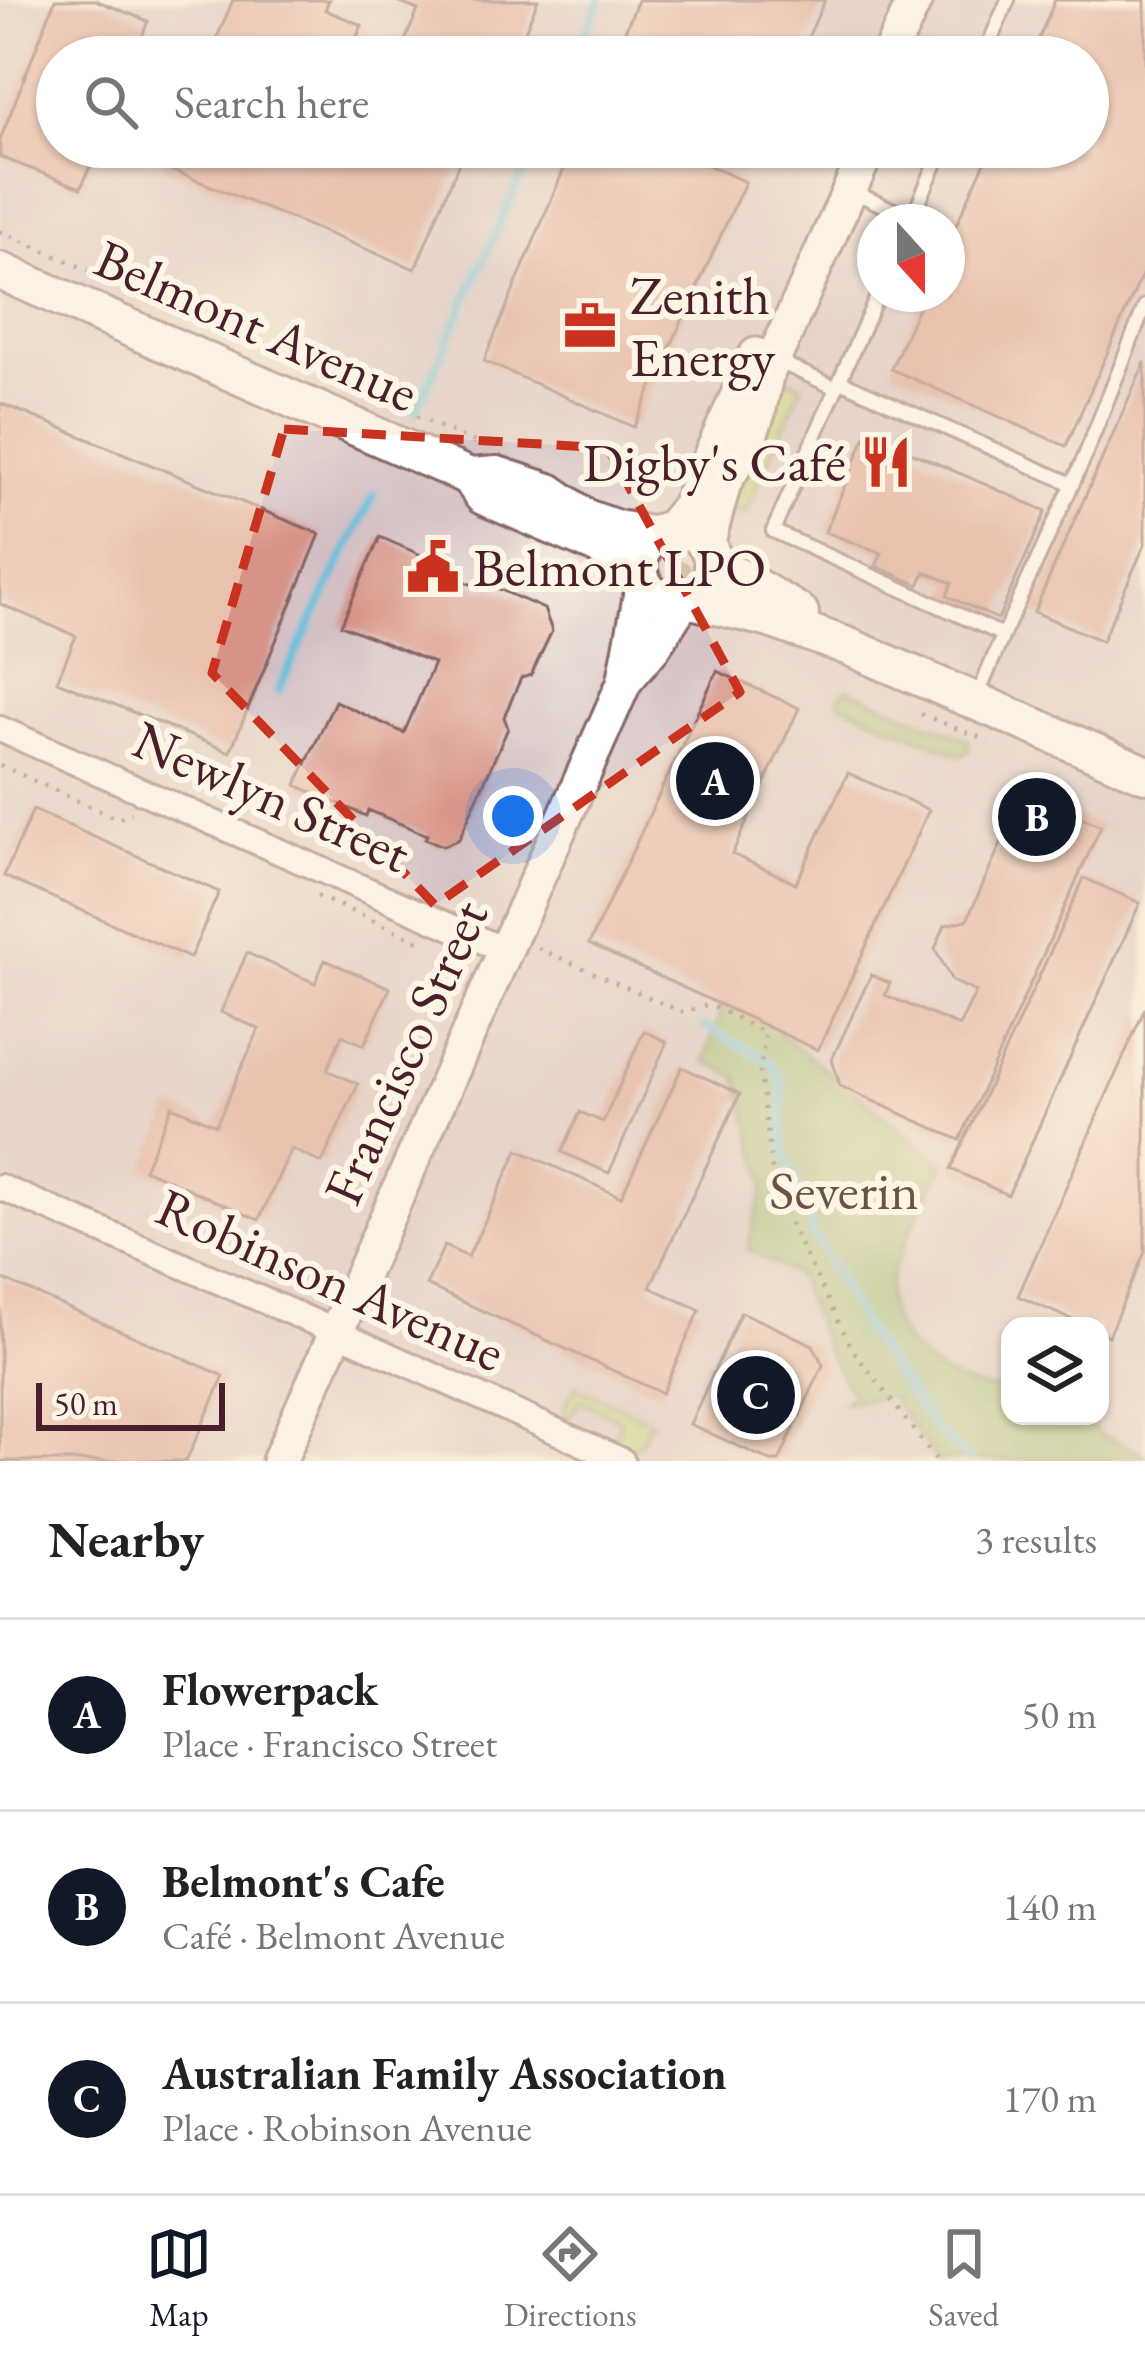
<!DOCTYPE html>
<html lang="en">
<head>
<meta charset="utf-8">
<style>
	:root { --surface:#fff; --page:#f6f6f6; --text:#222; --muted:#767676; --line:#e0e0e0; --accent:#111827 }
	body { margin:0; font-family:"EB Garamond",serif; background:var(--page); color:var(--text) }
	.controls { position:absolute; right:36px; bottom:36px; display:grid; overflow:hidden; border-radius:24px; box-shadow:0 3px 9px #0004 }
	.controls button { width:108px; height:108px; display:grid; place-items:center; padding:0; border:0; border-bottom:3px solid var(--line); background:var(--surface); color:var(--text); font:60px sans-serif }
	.compass { position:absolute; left:857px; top:204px; width:108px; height:108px; border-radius:50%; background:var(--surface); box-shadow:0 3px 9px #0004; rotate:159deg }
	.scale { position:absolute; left:36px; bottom:30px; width:189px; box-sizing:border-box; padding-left:12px; border:6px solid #4a1f2b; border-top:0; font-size:33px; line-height:42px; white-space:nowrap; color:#4a1f2b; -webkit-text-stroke:9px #fcf5e5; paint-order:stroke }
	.you { position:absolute; left:513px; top:816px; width:42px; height:42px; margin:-30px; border:9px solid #fff; border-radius:50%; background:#1a73e8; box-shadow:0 0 0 18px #1a73e833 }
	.badge { display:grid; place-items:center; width:78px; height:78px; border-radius:50%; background:var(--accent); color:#fff; font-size:39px; font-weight:700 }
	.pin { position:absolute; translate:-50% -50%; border:6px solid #fff; box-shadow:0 3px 12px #0006 }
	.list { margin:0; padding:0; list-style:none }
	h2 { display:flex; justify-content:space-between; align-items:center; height:156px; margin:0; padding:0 48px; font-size:51px }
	h2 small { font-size:39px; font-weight:400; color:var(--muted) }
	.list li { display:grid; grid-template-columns:78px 1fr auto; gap:36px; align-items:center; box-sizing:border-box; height:192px; padding:0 48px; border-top:3px solid var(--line) }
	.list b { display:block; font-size:45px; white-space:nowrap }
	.list p { margin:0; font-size:39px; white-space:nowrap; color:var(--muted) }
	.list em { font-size:39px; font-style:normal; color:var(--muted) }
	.icon { flex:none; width:66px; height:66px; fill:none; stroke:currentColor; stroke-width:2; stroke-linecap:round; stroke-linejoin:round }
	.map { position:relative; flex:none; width:1145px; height:1461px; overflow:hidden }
	.search { position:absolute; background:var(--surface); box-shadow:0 3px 9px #0004; left:36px; right:36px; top:36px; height:132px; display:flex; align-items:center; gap:30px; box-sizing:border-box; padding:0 42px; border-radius:66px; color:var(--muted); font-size:45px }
	.sheet { height:732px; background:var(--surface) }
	nav { display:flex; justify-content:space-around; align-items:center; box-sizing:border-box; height:168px; border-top:3px solid var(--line); background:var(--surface); font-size:33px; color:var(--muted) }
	nav a { display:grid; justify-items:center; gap:6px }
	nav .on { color:var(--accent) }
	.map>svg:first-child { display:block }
</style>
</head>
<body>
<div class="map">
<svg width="1145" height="1461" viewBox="0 0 1145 1461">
	<rect width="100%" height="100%" fill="#fcf5e5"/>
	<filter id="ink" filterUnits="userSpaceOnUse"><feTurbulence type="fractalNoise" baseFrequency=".00833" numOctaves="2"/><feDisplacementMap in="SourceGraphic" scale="24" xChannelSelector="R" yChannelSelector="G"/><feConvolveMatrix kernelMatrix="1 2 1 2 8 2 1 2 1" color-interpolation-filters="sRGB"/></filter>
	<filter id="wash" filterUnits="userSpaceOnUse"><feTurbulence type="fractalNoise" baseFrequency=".004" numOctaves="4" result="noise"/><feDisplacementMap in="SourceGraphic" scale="48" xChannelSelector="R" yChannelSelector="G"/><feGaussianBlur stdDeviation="2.7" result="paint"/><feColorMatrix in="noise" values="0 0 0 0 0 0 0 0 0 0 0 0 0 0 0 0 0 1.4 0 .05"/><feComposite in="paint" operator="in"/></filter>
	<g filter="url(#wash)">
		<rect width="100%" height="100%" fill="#f7e8d0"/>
		<!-- industrial -->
		<path fill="#d2bec2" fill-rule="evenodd" d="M0,0H1145V1461H0ZM57,57H1088V147H57ZM875,222H947V294H875ZM1010,1326H1100V1416H1010Z"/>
		<!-- green -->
		<path fill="#b6cc70" stroke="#80764e" stroke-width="3" d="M791,380L802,386L745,513L730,509L779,387Z
			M576,1387L651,1421L639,1445L625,1448L612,1443L621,1420L580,1400L568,1420L564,1418L565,1406Z"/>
		<!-- forest -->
		<path fill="#90b062" stroke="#6d6846" stroke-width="3" d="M848,689L969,740L968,752L962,756L841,704L838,698Z
			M727,992L944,1163C932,1190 891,1264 888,1289C884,1335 931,1376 973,1386C984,1389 998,1388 1010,1389V1416H1084L1099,1434L1145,1454V1461H937L890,1396L844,1403L852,1394L827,1352L797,1276L747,1249L765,1183L737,1077L705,1061Z"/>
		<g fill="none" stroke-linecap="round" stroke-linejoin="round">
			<!-- stream -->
			<path stroke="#5ebfdd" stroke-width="8" d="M575,57L600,0
				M416,412L534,147
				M278,691L374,494
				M705,1027L770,1061L782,1081L784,1149L814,1236L866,1332L935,1429L970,1461"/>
		</g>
		<g id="blocks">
			<!-- building -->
			<path fill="#d79387" d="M55,0H95L148,21L134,57H57V147H98L81,188L0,157V140Z
				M233,0H329L325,10L362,25L348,57H209Z
				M393,0H538L514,57H398L418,10Z
				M638,0H825L799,57H655L620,43Z
				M1055,0H1145V268L1066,446L891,369L924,294H947V244L992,147H1088V57H1031Z
				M172,147H435L461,158L415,269L164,167Z
				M573,147H669L745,182L634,427L484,361Z
				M1145,362V544L1102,641L1034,612Z
				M0,403L320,534L230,752L57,681L76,636L0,604Z
				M867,433L1046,511L998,619L947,596L952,583L925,572L919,585L876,566L882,553L825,532Z
				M380,537L444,565L447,574L482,589L492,586L544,609L552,631L531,675L521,678L504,717L508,728L459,839L443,846L425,839L427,835L368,810L366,816L296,785L335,701L404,733L434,663L341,625Z
				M717,671L799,708L732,854L796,883L848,773L929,810L818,1050L589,944Z
				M1024,792L1101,826L960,1140L840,1086L832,1059L871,975L890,983L885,995L959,1026L976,992L952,981L935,949L945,925L967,920Z
				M33,810L219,892L190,958L4,876Z
				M1084,878L1140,903L1008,1195L951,1169Z
				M247,953L315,983L325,960L390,988L364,1045L342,1035L327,1070L358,1084L322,1163L291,1149L259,1220L144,1169L172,1106L216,1125L259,1029L221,1012Z
				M1145,1008V1252L1108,1336L1100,1332V1326H1086L1018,1296Z
				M644,1031L667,1042L609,1173L562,1152L580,1112L603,1122Z
				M682,1067L740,1094L650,1287L700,1310L662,1393L426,1285L444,1246L468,1257L518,1150L621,1197Z
				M0,1278L224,1376L186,1461H0Z
				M741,1312L813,1345L823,1365L779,1461H771L690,1424Z"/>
		</g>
	</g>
	<g filter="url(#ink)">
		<use href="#blocks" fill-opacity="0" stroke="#876565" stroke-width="3"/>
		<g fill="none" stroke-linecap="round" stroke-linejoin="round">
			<!-- service casing -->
			<g stroke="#876565" stroke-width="18">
				<path id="service" d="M983,57L1008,0
					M853,192L912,218
					M910,222L943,147
					M878,294L773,531L1003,635L1082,463L1145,306
					M775,360L836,388
					M840,381L1072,484
					M978,695L1003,635"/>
			</g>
			<!-- minor casing -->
			<g stroke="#876565" stroke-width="30">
				<path id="minor" d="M0,729L506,951
					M0,1187L337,1332L622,1461"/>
			</g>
			<!-- tertiary casing -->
			<g stroke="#876565" stroke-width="39">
				<path id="tertiary" d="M888,57L915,0
					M669,530L688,506L756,355
					M707,545L724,483L746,447L758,413L766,376L869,147
					M625,681L653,648L682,603
					M279,1461L624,683L643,582"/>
			</g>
			<!-- secondary casing -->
			<g stroke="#876565" stroke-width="42">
				<path id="secondary" d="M0,271L470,477L497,475L549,492L586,518L617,529L655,536
					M470,477L483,496L599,546L639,570
					M639 566a37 37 0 1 1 74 0a37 37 0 1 1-74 0Z
					M713,562L800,613
					M691,600L767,618L847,646L1145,774"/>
			</g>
			<!-- path -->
			<path stroke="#876565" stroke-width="4.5" stroke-dasharray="3 9" stroke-linecap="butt" d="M0,231L483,446
				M921,714L988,741
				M0,765L117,819L132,813
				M317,896L426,944
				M538,948L684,1013L709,1004L765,1033L760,1072L775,1194L853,1350L937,1461"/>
			<!-- service -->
			<use href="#service" stroke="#fff" stroke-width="12"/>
			<!-- minor -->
			<use href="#minor" stroke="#fff" stroke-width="24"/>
			<!-- tertiary -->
			<use href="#tertiary" stroke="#fff" stroke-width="33"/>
			<!-- secondary -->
			<use href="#secondary" stroke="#fff" stroke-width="36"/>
		</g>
		<!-- trees -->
		<circle fill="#a99681" cx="682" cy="570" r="9"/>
	</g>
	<!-- marked area -->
	<path d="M0 0H1145V1461H0ZM284,429L608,448L740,692L435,905L212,673Z" fill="#f7e8d0" fill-opacity=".55" fill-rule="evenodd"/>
	<path fill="none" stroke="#c8321e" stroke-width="9" stroke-dasharray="24 15" stroke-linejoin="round" d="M284,429L608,448L740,692L435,905L212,673Z"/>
	<!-- icons -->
	<defs>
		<g id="office-bare" transform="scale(4.14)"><path d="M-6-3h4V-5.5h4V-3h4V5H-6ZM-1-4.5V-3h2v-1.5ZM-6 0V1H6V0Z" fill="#c8321e" stroke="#fcf5e5" stroke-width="2.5" paint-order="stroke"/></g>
		<g id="restaurant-bare" transform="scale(4.14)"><path d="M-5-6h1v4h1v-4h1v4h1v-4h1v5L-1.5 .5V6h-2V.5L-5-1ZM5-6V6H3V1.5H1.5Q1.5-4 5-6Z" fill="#c8321e" stroke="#fcf5e5" stroke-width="2.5" paint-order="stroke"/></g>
		<g id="civic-bare" transform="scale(4.14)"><path d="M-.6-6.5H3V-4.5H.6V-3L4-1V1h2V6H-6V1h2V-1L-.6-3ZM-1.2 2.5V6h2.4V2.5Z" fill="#c8321e" stroke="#fcf5e5" stroke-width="2.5" paint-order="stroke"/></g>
	</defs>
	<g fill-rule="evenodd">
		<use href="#office-bare" x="590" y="326"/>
		<use href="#restaurant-bare" x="886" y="462"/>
		<use href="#civic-bare" x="433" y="567"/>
	</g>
	<g text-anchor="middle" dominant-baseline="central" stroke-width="12" stroke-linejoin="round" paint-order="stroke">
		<!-- poi labels -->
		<g font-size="54" fill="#4a1f2b" stroke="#fcf5e5" text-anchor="start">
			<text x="630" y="295">Zenith<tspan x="630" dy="62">Energy</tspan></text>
			<text x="846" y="462" text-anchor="end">Digby's Café</text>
			<text x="473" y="567">Belmont LPO</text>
		</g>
		<!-- street labels -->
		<g font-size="54" fill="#4a1f2b" stroke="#fcf5e5">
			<text transform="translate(257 325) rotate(24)">Belmont Avenue</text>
			<text transform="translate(272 796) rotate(24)">Newlyn Street</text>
			<text transform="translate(405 1052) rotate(-66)">Francisco Street</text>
			<text transform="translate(331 1279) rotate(24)">Robinson Avenue</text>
		</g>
		<!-- park labels -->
		<g font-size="54" fill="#6a5340" stroke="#fcf5e5">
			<text x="844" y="1190">Severin</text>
		</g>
	</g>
</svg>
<div class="controls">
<button><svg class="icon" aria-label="layers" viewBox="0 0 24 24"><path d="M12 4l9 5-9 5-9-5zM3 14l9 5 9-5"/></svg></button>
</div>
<svg class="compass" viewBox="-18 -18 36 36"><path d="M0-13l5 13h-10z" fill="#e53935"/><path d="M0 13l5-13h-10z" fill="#767676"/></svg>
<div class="scale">50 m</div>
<div class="you"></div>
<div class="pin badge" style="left:715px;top:781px">A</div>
<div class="pin badge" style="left:1037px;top:817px">B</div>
<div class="pin badge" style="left:756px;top:1395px">C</div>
<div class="search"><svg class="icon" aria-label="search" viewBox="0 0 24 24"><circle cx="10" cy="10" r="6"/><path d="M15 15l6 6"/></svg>Search here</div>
</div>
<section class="sheet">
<h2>Nearby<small>3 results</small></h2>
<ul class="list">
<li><span class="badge">A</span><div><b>Flowerpack</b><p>Place · Francisco Street</p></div><em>50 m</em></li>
<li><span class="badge">B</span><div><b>Belmont's Cafe</b><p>Café · Belmont Avenue</p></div><em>140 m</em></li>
<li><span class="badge">C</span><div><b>Australian Family Association</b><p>Place · Robinson Avenue</p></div><em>170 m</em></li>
</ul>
</section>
<nav>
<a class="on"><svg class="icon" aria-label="map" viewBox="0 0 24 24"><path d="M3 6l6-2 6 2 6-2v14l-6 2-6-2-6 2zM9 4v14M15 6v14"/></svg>Map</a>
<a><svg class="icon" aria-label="directions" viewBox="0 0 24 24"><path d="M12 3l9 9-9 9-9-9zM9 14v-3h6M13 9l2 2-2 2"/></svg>Directions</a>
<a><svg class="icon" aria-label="saved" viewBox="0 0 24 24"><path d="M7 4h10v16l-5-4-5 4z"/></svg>Saved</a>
</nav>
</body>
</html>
